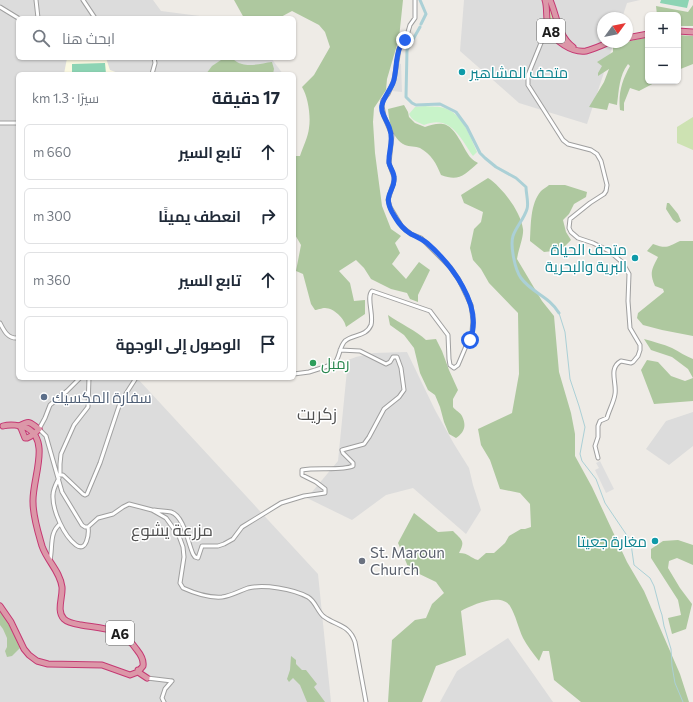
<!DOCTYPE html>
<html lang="ar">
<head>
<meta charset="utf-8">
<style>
	:root { --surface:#fff; --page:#f6f6f7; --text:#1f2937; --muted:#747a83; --line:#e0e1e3 }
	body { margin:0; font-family:Commissioner,Cairo,sans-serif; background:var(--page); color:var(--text); direction:rtl }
	.controls { position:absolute; right:12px; top:12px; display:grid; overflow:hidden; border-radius:6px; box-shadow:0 1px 3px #0004 }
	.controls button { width:36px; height:36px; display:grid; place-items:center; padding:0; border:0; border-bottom:1px solid var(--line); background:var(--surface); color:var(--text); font:20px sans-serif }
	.compass { position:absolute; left:597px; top:12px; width:36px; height:36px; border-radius:50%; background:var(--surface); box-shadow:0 1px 3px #0004; rotate:57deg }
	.stop { position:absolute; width:12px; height:12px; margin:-9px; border:3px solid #2563eb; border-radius:50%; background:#fff }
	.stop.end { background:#2563eb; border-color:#fff; box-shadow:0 1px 4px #0008 }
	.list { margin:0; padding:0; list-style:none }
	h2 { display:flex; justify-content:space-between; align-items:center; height:52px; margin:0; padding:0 16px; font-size:17px }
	h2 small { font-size:13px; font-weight:400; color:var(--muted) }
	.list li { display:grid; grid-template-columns:26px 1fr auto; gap:12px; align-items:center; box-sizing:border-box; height:56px; margin:0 8px 8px; padding:0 8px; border:1px solid var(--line); border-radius:6px }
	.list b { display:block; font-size:15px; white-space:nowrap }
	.list em { font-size:13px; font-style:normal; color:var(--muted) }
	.icon { flex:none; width:22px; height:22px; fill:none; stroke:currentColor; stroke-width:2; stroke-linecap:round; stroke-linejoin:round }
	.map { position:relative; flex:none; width:693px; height:702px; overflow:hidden; direction:ltr }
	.search { position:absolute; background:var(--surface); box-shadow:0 1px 3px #0004; left:16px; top:16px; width:280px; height:44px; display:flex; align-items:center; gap:10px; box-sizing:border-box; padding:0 14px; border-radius:6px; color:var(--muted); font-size:15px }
	.panel { position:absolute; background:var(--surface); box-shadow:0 1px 3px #0004; left:16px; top:72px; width:280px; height:308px; border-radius:6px; direction:rtl }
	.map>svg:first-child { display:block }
</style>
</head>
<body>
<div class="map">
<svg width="693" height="702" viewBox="0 0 693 702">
	<rect width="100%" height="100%" fill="#eeebe6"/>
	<!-- residential -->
	<path fill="#dcdcdc" d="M0,0H153L161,11L215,18H18V58H271L283,74H18V378H137L318,574L331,702H0Z
		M464,0H640L627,3L622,18H603V42H614L587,124L519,103L460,51Z
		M407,352L435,410L454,444L469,468L473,485L481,510L466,534L413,488L386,495L352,520L307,498L338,461L348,360L356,357L374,353Z
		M693,412V446L669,465L646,449L666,421Z
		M508,638L553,702H440L457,671Z"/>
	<!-- education -->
	<path fill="#fbf9e2" d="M67,58H106L110,70L121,74H64Z"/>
	<!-- grass -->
	<path fill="#cde2b2" d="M547,1L552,10L561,36L559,38L558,37L551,27Z
		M693,117V150L677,143V127Z"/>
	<!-- forest -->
	<path fill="#aec89f" d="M234,0H403L399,38L387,79L386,90L374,108L373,122L375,153L382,206L391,229L401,236L395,243L400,253L392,264L406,279L419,262L430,270L418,295V302L410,299L407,293L391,289L371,279L364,268L356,260L339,271L350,283L354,301L365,300V314L346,327C345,319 334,308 325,308C322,308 317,310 315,310L311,304L303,274L296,271L301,245L294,233V156H300C303,147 308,137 309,128C311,116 308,97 302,87L314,75L330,47L325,32L319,25L292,11L279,18H244Z
		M693,5V26H678V15H657L656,6L688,12Z
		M678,35L693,36V64L678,70Z
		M648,37V81H658L639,91L630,88L624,103V111L620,110C618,94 622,80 630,66L628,64C619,76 619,90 617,105L609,103L607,110L589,107L604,82L609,69L598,76V73L602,66L597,62L613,52V45Z
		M224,58C236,58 234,62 242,64C251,67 263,63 272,62L274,69L273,74H206L212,66Z
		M404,105L408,112L409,117L415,123L425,127C431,125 437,123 443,124C456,126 463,149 471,158C473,160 476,162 478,163C464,175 459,182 441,175C436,163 432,155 420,148C416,146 409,147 405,145C392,139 389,121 388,109Z
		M488,178C502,187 521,212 523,229C524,236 518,251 517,259L542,301L554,316L559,372L571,413L575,434V456L592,487L627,562L644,591L680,674L689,702H581L554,680L549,651H543L539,661C533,653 527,646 523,638C518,627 516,616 510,606C501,592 472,605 461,611L466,655L436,666L422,702H388L392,640L415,620L426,618L432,604L444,593L436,582L409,569L398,543L414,513L438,532L453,531C463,541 465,541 459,553C469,553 470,558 478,560L486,553H494L505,543L509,536L521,529H525L531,527L530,504L520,493L500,489L490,460L481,445L478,429L512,413L519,374L518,313L489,283L481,269L473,260L470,248L474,229L481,222L483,212L464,203L461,195Z
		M549,185H565L587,192L586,197L574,204L569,214L563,220L566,232L571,240C562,250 558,251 544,252L530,241C531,225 530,204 541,191C543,189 547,187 549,185Z
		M667,203H669L678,214L681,221L677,223L673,220L666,209Z
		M680,241H693V336L662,330L643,325L637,318L638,313L664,292L663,289L655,286C649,273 652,269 658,257L647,251L653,244C667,249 667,247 680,241Z
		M388,315C399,323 417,331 426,340L436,339L442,351L449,370L458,390L453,399V407C455,410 461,413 462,416C467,426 464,433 456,438L449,434L444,422L440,407L435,395L428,390L420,373L414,348L404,335L390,325Z
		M644,339C654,342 663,344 672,348C680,352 685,356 693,359V401L654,404L641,370L647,360L658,362L671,376L685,381L693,378L688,369L672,357L651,350Z
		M678,540L693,545V565L677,558L669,561L668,568L680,588L692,604L686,629L672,634L668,618L681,615L678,600L651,558V549L663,541Z
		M0,611L8,623L20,648L12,656L7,657L5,651L7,647V638L3,629L0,625Z
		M291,656L296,660V664L302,670H306L317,684L314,687L325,702H307L300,685L293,678L289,682L287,679L290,670Z"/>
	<!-- park -->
	<path fill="#c8f3c9" d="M425,106C431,107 439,106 444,108C462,113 470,136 477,152L473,156C460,137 450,114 424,125C418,122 412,121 409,114L415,107Z"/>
	<!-- pitch -->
	<path fill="#8dd4b4" d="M661,0H689L687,8L660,3Z
		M105,63L106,74H72V64Z"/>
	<!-- parking -->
	<path fill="#dedede" d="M397,63L401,64L402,92L392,91Z
		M600,461L614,489L606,493L595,470L599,468L596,463Z"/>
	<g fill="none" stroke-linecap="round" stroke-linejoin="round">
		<!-- stream -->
		<path stroke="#abd0d6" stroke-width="1" d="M559,313L565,332L570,379L579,406L585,427L580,454L582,461L596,479L605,503L628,537L631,544L634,565L650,578L654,586L660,609L662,615L664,626L671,649L672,666L675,683L683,702"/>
		<!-- river -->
		<path stroke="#abd0d6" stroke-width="3" d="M420,0L426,14L421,24
			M420,27L407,50L406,97L412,103L416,105L440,104L456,112L467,127L480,153L485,158L496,167L516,178L526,187C526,194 529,203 527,209C524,219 516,227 513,236C510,246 515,270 521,278C532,293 549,296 559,313"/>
		<!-- minor casing -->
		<g stroke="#9f9f9f" stroke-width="5">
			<path id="minor" d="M36,0L38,18
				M83,0L95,18
				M0,7L18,18
				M546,23L543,38L528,75V85L563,140L568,144L591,150L597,154L601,161L607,185L606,191L604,194L590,203L570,219L569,228L571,232L578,238L593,243L609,251L622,262L629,274L628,301L630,328L640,345V350L638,356L633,362L631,363L621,361C608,368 617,383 615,394C614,402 609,410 607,418L600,421L598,426V437L595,446L598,458
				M544,37L548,34L559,39L561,38L562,35
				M152,74L155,63L154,58
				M0,123H18
				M0,323C4,331 8,339 18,338
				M294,374L309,372L334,364C340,358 339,347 345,341C353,334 366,337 371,325C374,315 366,297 372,291L430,311L448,335L449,359L450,365L454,368L458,365L472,332L473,320L471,305L459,280L450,267L421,238L411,234L402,227L390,207L388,200L394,181V177L389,163L392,135L384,116L382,106L383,100L388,94L394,80L399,49L406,39L410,25L415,18V0
				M80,378L67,391L50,405L45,418L39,429L46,436L62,492L82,525L85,527H88L98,518L113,514L123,507L129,504L152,510L166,518L179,536L183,547L184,557L180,583L183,588C194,593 209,598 222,597C231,596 239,591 248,588C264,584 293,589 308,597C315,601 317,610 323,616C336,626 349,624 355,642L366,702
				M58,475H63L83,494L85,495L87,494L100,463L120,403L136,378
				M60,475V464L61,454L74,425L88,407L89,378
				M59,478C56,484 53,489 53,495C52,510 64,536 76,545C87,553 89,533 88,527
				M154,510C159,511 166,511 171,512C184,516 188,543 193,554L195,557L198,558L202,546H218L224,544L233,539L242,527L281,503L304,496L325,493V489L316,482L302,475V470C316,467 342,471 353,466V463L343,453L342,450L364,444L369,437L384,409L399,397L404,390L401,368L397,357H393L390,362L386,364L360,351L340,350
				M50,560C53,547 49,533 60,524
				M147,678L172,681
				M164,702L162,698L165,689L172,681"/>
		</g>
		<!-- highway casing -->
		<g stroke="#c53973" stroke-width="7">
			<path id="highway" d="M545,0C548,9 545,19 549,28C554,41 572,53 586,51C594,49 602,45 610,42
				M550,0C557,16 558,36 573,47
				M678,31L693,32
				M627,38L648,34
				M19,426C30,420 29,422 39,429L35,433
				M21,428L25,438H27L31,436
				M0,606L11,622L24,649L29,655L37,661L48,664L102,665L130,675L138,672L143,666C144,660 141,655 137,650C122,628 105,629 81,625C75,624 68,623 64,619C56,611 63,597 62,587C60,571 47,561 42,546C38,532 33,517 33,502C32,479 51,441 27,428C20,425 10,424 3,426
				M138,670V672L147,678"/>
		</g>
		<!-- minor -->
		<use href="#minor" stroke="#fff" stroke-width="3"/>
		<!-- highway -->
		<use href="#highway" stroke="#dc97a8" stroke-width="5"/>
	</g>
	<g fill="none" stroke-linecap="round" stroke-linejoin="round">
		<!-- route -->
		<path stroke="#2563eb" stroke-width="5" d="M405,40C403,42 401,45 400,47C395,58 397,72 393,83C390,90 383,99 382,105C380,114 388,121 390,130C394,141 388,152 389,163C390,168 394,172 394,177C396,191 382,193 392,212C397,221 402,229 411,234C417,237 422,239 427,243C451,264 484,306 470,340"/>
	</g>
	<!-- markers -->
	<g fill="#0f9aa8" stroke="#fff" stroke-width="1.5">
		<circle cx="462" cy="72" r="4"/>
		<circle cx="635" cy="258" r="4"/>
		<circle cx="655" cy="541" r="4"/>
	</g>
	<circle fill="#2e9e5b" stroke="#fff" stroke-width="1.5" cx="313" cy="363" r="4"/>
	<circle fill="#5c6f8a" stroke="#fff" stroke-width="1.5" cx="44" cy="397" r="4"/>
	<circle fill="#6b7280" stroke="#fff" stroke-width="1.5" cx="362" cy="561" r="4"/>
	<g text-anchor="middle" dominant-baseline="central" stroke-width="3" stroke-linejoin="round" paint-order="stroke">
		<!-- shield labels -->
		<g fill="#fff" stroke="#626262" stroke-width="1">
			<rect x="537" y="19" width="28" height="24" rx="3"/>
			<rect x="106" y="621" width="28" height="24" rx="3"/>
		</g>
		<g font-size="14" font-weight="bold" fill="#1e1e1e">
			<text x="551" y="31">A8</text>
			<text x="120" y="633">A6</text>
		</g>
		<!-- culture labels -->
		<g font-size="15" fill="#0d838f" stroke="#fff" text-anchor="end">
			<text x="470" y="72" text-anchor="start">متحف المشاهير</text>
			<text x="627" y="249">متحف الحياة<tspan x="627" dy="17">البرية والبحرية</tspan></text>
			<text x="647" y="541">مغارة جعيتا</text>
		</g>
		<!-- leisure labels -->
		<g font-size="15" fill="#27864d" stroke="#fff" text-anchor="start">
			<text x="321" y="363">رمبل</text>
		</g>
		<!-- service labels -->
		<g font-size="15" fill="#4e5e75" stroke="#fff" text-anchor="start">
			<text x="52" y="397">سفارة المكسيك</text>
		</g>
		<!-- worship labels -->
		<g font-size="15" fill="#5b616d" stroke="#fff" text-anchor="start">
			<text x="370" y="552">St. Maroun<tspan x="370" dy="17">Church</tspan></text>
		</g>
		<!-- quarter labels -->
		<g font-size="17" fill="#515151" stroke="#fff">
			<text x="317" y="413">زكريت</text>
			<text x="172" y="529">مزرعة يشوع</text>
		</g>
	</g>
</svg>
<div class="controls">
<button>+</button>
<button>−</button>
</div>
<svg class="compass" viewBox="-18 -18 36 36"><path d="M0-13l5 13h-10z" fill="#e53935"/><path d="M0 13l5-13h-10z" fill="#747a83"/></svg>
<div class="stop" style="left:470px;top:340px"></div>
<div class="stop end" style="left:405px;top:40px"></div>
<div class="search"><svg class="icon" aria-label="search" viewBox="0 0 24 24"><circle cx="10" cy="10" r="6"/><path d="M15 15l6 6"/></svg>ابحث هنا</div>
<section class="panel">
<h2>17 دقيقة<small>سيرًا · 1.3 km</small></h2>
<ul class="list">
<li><svg class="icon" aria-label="ahead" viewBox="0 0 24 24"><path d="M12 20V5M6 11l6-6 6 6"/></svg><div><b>تابع السير</b></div><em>660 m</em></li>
<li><svg class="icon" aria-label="right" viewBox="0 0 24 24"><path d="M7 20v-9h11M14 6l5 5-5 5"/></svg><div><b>انعطف يمينًا</b></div><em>300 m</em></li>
<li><svg class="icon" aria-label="ahead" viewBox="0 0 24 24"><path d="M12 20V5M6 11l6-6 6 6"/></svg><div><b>تابع السير</b></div><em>360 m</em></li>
<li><svg class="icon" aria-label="arrive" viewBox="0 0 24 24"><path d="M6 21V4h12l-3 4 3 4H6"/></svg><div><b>الوصول إلى الوجهة</b></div></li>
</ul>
</section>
</div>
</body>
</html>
